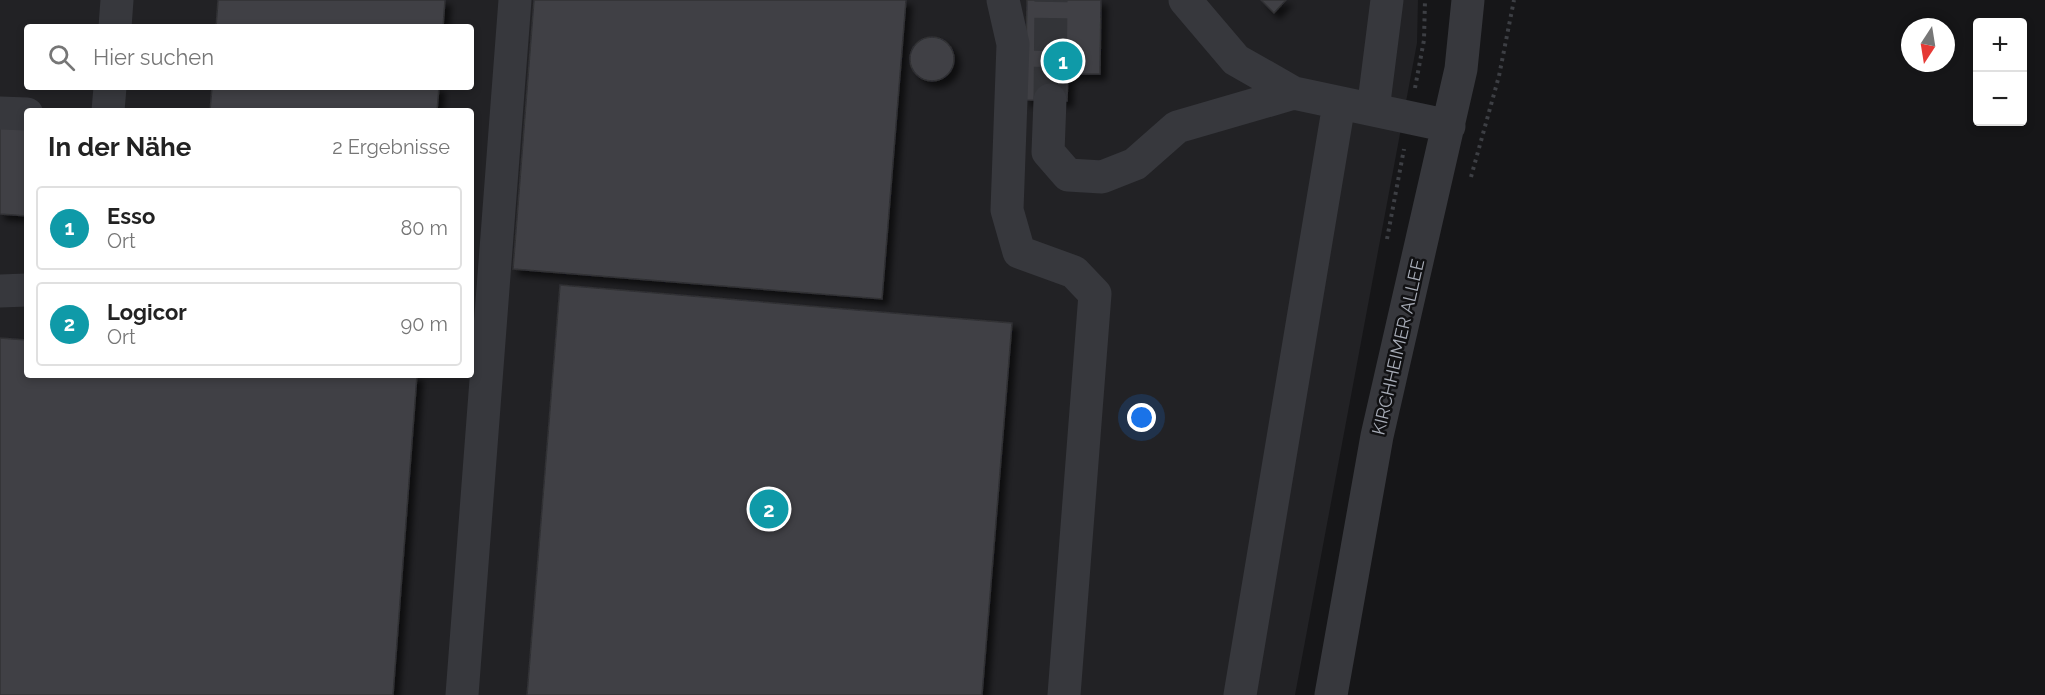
<!DOCTYPE html>
<html lang="de">
<head>
<meta charset="utf-8">
<style>
	:root { --surface:#fff; --page:#f2f2f2; --text:#222; --muted:#767676; --line:#e0e0e0; --accent:#111827 }
	body { margin:0; font-family:Raleway,sans-serif; background:var(--page); color:var(--text) }
	.controls { position:absolute; right:18px; top:18px; display:grid; overflow:hidden; border-radius:6px; box-shadow:0 3px 9px #0003 }
	.controls button { width:54px; height:54px; display:grid; place-items:center; padding:0; border:0; border-bottom:2px solid var(--line); background:var(--surface); color:var(--text); font:30px sans-serif }
	.compass { position:absolute; left:1901px; top:18px; width:54px; height:54px; border-radius:50%; background:var(--surface); box-shadow:0 3px 9px #0003; rotate:192deg }
	.you { position:absolute; left:1142px; top:418px; width:21px; height:21px; margin:-15px; border:4px solid #fff; border-radius:50%; background:#1a73e8; box-shadow:0 0 0 9px #1a73e833 }
	.badge { display:grid; place-items:center; width:39px; height:39px; border-radius:50%; background:var(--accent); color:#fff; font-size:20px; font-weight:700 }
	.pin { position:absolute; translate:-50% -50%; border:3px solid #fff; box-shadow:0 2px 6px #0006 }
	.list { margin:0; padding:0; list-style:none }
	h2 { display:flex; justify-content:space-between; align-items:center; height:78px; margin:0; padding:0 24px; font-size:26px }
	h2 small { font-size:20px; font-weight:400; color:var(--muted) }
	.list li { display:grid; grid-template-columns:39px 1fr auto; gap:18px; align-items:center; box-sizing:border-box; height:84px; margin:0 12px 12px; padding:0 12px; border:2px solid var(--line); border-radius:6px }
	.list b { display:block; font-size:22px; white-space:nowrap }
	.list p { margin:0; font-size:20px; white-space:nowrap; color:var(--muted) }
	.list em { font-size:20px; font-style:normal; color:var(--muted) }
	.icon { flex:none; width:33px; height:33px; fill:none; stroke:currentColor; stroke-width:2; stroke-linecap:round; stroke-linejoin:round }
	.map { position:relative; flex:none; width:2045px; height:695px; overflow:hidden }
	.search { position:absolute; background:var(--surface); box-shadow:0 3px 9px #0003; left:24px; top:24px; width:450px; height:66px; display:flex; align-items:center; gap:15px; box-sizing:border-box; padding:0 21px; border-radius:6px; color:var(--muted); font-size:22px }
	.panel { position:absolute; background:var(--surface); box-shadow:0 3px 9px #0003; left:24px; top:108px; width:450px; height:270px; border-radius:6px }
	.map>svg:first-child { display:block }
</style>
</head>
<body>
<div class="map">
<svg width="2045" height="695" viewBox="0 0 2045 695">
	<defs>
		<filter id="shadow"><feDropShadow dx="5.5" dy="5.5" stdDeviation="3" flood-color="#0009"/></filter>
	</defs>
	<rect width="100%" height="100%" fill="#161618"/>
	<!-- built -->
	<path fill="#222225" fill-rule="evenodd" d="M0,0H1418L1417,43L1295,695H0ZM27,27H471V87H27ZM27,111H471V375H27Z"/>
	<!-- building -->
	<path fill="#404145" stroke="#303034" stroke-width="1.5" filter="url(#shadow)" d="M218,0H445L443,27H216Z
		M534,0H906L882,299L513,269Z
		M1027,0H1101L1100,74H1068L1067,101L1025,100Z
		M1261,0H1286L1274,13Z
		M910 59a22 22 0 1 1 44 0a22 22 0 1 1-44 0Z
		M212,87H439L437,111H210Z
		M0,125L27,127V216L0,214Z
		M560,285L1012,323L982,695H527Z
		M0,338L27,340V375H417L393,695H0Z"/>
	<g fill="none" stroke-linecap="round" stroke-linejoin="round">
		<!-- minor-tunnel -->
		<path stroke="#333438" stroke-width="33" stroke-dasharray="33 16" stroke-linecap="butt" d="M1050,100L1051,0"/>
		<!-- path -->
		<path stroke="#3d3f44" stroke-width="4" stroke-dasharray="3 4.5" stroke-linecap="butt" d="M1415,88L1424,40L1425,0
			M1471,177L1499,76L1514,0
			M1387,239L1404,149"/>
		<!-- minor -->
		<path stroke="#37383d" stroke-width="33" d="M1003,0L1013,44L1007,210L1019,252L1074,272L1095,294L1064,695
			M1185,0L1236,60L1294,93L1449,126
			M115,27L117,0
			M1050,100L1048,152L1068,175L1102,177L1135,164L1177,127L1294,93
			M1373,110L1387,0
			M108,111L110,87
			M0,113L27,114
			M0,291L27,290
			M462,695L515,0
			M1240,695L1339,104
			M1331,695L1377,436L1461,69L1468,0"/>
	</g>
	<g text-anchor="middle" dominant-baseline="central" stroke-width="5" stroke-linejoin="round" paint-order="stroke">
		<!-- street labels -->
		<g font-size="18" fill="#a8adb8" stroke="#111113">
			<text transform="translate(1398 347) rotate(-77)">KIRCHHEIMER ALLEE</text>
		</g>
	</g>
</svg>
<div class="controls">
<button>+</button>
<button>−</button>
</div>
<svg class="compass" viewBox="-18 -18 36 36"><path d="M0-13l5 13h-10z" fill="#e53935"/><path d="M0 13l5-13h-10z" fill="#767676"/></svg>
<div class="you"></div>
<div class="pin badge" style="left:1063px;top:61px;background:#0f9aa8">1</div>
<div class="pin badge" style="left:769px;top:509px;background:#0f9aa8">2</div>
<div class="search"><svg class="icon" aria-label="search" viewBox="0 0 24 24"><circle cx="10" cy="10" r="6"/><path d="M15 15l6 6"/></svg>Hier suchen</div>
<section class="panel">
<h2>In der Nähe<small>2 Ergebnisse</small></h2>
<ul class="list">
<li><span class="badge" style="background:#0f9aa8">1</span><div><b>Esso</b><p>Ort</p></div><em>80 m</em></li>
<li><span class="badge" style="background:#0f9aa8">2</span><div><b>Logicor</b><p>Ort</p></div><em>90 m</em></li>
</ul>
</section>
</div>
</body>
</html>
